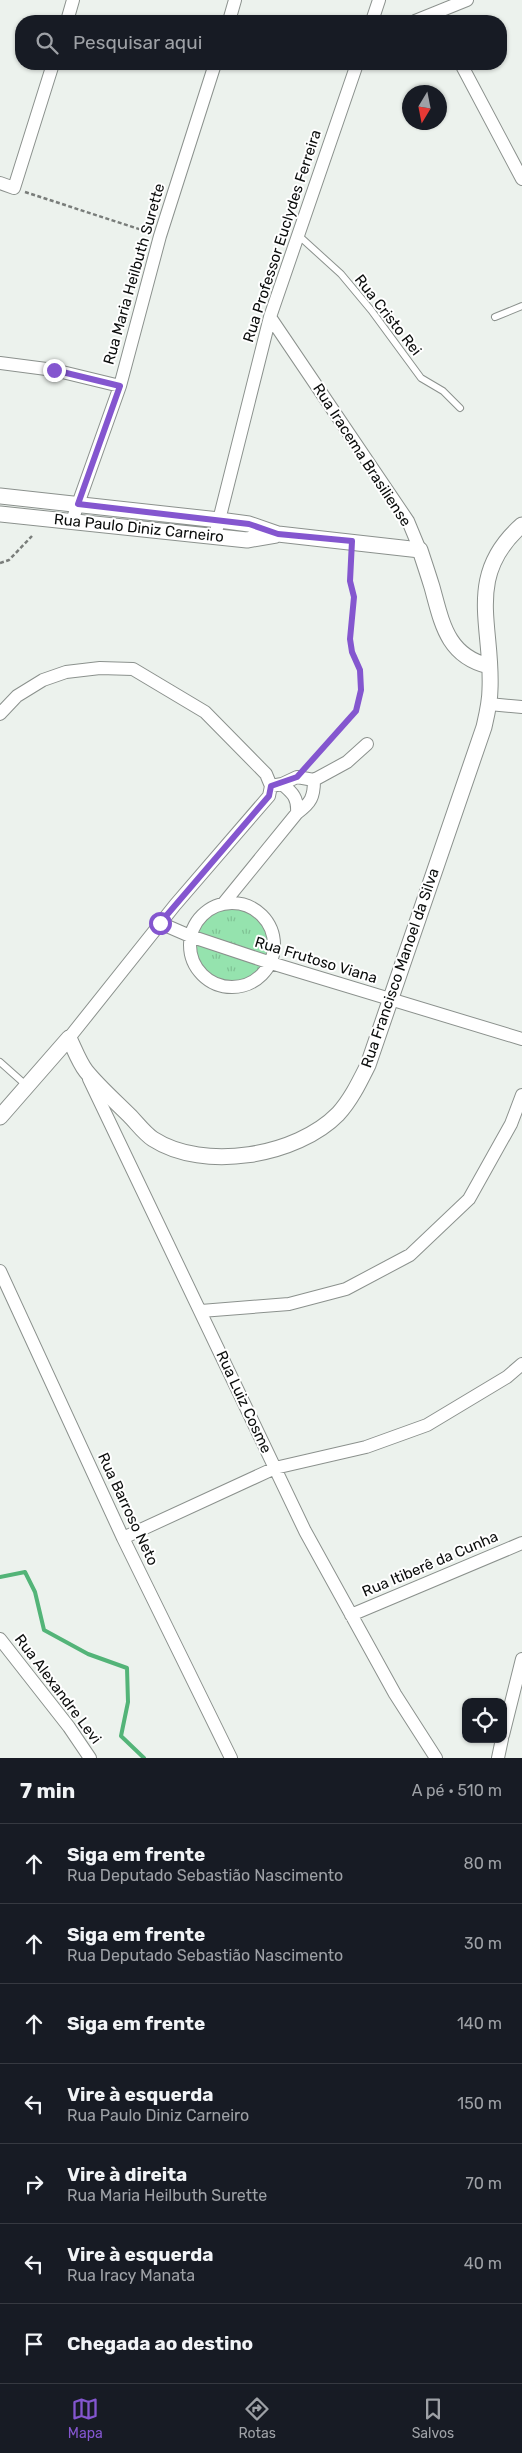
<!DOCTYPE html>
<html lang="pt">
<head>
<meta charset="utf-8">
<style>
	:root { --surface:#171b24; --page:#242831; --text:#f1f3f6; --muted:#9ea1a6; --line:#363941; --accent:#8456cf }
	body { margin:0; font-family:Rubik,sans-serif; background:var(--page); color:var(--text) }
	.controls { position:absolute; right:15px; bottom:15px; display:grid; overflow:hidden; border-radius:10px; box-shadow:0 1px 4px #0004 }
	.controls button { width:45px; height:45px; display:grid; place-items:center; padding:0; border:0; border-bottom:1px solid var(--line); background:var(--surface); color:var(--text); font:25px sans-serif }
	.compass { position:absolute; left:402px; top:85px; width:45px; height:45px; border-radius:50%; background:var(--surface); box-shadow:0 1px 4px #0004; rotate:190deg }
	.stop { position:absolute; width:15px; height:15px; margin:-11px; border:4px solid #8456cf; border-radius:50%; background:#fff }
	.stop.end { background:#8456cf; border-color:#fff; box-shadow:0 1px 5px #0008 }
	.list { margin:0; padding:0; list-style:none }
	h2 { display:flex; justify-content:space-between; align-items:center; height:65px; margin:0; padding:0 20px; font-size:21px }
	h2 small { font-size:16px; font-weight:400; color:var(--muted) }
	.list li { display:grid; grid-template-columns:32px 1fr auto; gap:15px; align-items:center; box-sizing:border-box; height:80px; padding:0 20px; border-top:1px solid var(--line) }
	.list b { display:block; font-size:19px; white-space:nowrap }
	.list p { margin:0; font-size:16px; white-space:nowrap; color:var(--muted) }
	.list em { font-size:16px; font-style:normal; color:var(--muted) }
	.icon { flex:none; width:28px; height:28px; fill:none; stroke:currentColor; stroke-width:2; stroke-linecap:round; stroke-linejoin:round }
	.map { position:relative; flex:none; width:522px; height:1758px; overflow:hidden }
	.search { position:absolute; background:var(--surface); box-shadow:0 1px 4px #0004; left:15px; right:15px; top:15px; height:55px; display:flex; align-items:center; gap:12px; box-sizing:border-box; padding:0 18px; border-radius:20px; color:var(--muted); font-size:19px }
	.sheet { height:625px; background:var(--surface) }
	nav { display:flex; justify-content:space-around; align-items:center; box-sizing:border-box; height:70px; border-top:1px solid var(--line); background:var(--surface); font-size:14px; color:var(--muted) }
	nav a { display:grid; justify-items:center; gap:2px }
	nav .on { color:var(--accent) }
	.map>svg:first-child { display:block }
</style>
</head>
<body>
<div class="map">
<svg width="522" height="1758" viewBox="0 0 522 1758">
	<defs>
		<pattern id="park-tufts" width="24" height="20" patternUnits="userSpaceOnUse" patternTransform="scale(1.25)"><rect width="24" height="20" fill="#95e3ae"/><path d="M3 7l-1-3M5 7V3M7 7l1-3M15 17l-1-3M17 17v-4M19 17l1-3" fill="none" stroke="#7fc294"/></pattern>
	</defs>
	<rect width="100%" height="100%" fill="#ecf2ed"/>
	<!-- park -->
	<path fill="url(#park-tufts)" d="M190 945a42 42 0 1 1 84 0a42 42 0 1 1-84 0Z"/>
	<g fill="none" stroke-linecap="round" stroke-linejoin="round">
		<!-- stream -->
		<path stroke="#53b478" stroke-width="4" d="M0,1577L25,1572L35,1592L44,1630L88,1654L127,1668L128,1702L121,1736L144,1758"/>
		<!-- service casing -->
		<g stroke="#8b918d" stroke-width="8">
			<path id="service" d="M298,235L341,274L371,310L421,378L443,391L460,408
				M495,317L522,306
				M0,1062L27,1086"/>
		</g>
		<!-- minor casing -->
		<g stroke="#8b918d" stroke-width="14">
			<path id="minor" d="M67,21L73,0
				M229,21L235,0
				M372,21L379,0
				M415,21L467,0
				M461,64L522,179
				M0,183L14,188L53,64
				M270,317L408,521L420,550
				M0,363L54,370L120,386
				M72,521L120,386L160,236L215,64
				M215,536L270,317L357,64
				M489,704L522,707
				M0,714L17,696L43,680L66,672L100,668L133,669L205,712L266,774L271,786L269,796L175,905L69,1038
				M282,784L297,777L314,780
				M271,786L282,784C293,793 298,798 297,813
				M190 945a42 42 0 1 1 84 0a42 42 0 1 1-84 0Z
				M223,904L297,813C311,803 314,797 314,780L347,762L367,744
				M160,923L190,936L271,963L522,1039
				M89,1079L305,1531L395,1694L436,1758
				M0,1271L123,1538L231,1758
				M201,1311L289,1304L346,1289L410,1255L469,1199L511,1124L522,1095
				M123,1538L275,1468L366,1447L427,1425L507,1377L522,1364
				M351,1615L522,1543
				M0,1639L69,1727L90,1758
				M503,1735L522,1659
				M498,1758L502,1739"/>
		</g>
		<!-- tertiary casing -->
		<g stroke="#8b918d" stroke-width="17">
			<path id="tertiary" d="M0,496L219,520L249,524L278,534L420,550C424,562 428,574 432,587C442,623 447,656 489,666
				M0,514L247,540L276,535
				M0,1117L69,1038C74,1048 79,1062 86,1071C99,1087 115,1101 129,1115C137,1123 144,1133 153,1139C204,1172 297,1156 338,1114C351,1100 360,1081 368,1065L484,727C487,714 490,702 490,689C493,626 464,576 522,525"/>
		</g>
		<!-- path -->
		<path stroke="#797d7a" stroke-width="2.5" stroke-dasharray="4 2.5" stroke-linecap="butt" d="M25,192L148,232
			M0,563L9,560L32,536
			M307,767L356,711L361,690L360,670L352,652L350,639L354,597L350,581L351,554"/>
		<!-- service -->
		<use href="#service" stroke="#fff" stroke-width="6"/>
		<!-- minor -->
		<use href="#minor" stroke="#fff" stroke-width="12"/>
		<!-- tertiary -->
		<use href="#tertiary" stroke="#fff" stroke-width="15"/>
	</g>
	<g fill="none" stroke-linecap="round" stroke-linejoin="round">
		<!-- route -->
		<path stroke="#8456cf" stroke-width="6" d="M54,370L120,386L78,504L249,524L278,534L352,541L350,581L354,597L350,639L352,652L360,670L361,690L356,711L297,777L271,786L269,796L160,923"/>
	</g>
	<g text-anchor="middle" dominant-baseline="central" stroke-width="4" stroke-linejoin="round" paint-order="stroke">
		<!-- street labels -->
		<g font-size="15" fill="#0c0e0d" stroke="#fff">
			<text transform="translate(282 236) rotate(-72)">Rua Professor Euclydes Ferreira</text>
			<text transform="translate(134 274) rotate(-74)">Rua Maria Heilbuth Surette</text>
			<text transform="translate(388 315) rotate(52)">Rua Cristo Rei</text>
			<text transform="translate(362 455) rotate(57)">Rua Iracema Brasiliense</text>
			<text transform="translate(139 528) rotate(6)">Rua Paulo Diniz Carneiro</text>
			<text transform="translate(316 960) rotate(17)">Rua Frutoso Viana</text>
			<text transform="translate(400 968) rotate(-71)">Rua Francisco Manoel da Silva</text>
			<text transform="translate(244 1402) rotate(65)">Rua Luiz Cosme</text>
			<text transform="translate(128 1509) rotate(65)">Rua Barroso Neto</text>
			<text transform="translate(430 1564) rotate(-23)">Rua Itiberê da Cunha</text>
			<text transform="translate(58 1689) rotate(53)">Rua Alexandre Levi</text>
		</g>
	</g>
</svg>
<div class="controls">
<button><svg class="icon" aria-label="locate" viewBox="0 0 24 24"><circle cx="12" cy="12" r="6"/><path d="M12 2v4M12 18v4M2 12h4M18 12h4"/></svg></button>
</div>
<svg class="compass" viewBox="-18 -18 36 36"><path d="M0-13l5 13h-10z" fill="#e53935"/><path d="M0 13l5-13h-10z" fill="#9ea1a6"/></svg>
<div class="stop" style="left:160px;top:923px"></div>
<div class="stop end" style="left:54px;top:370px"></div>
<div class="search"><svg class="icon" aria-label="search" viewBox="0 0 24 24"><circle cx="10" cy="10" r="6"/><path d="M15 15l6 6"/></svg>Pesquisar aqui</div>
</div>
<section class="sheet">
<h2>7 min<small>A pé · 510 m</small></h2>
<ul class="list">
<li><svg class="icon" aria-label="ahead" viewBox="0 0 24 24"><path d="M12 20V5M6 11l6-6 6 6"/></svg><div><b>Siga em frente</b><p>Rua Deputado Sebastião Nascimento</p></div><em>80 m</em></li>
<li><svg class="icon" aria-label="ahead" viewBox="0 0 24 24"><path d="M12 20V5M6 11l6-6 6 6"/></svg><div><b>Siga em frente</b><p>Rua Deputado Sebastião Nascimento</p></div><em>30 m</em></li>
<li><svg class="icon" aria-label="ahead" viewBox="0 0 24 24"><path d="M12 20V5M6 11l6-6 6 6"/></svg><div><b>Siga em frente</b></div><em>140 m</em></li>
<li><svg class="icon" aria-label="left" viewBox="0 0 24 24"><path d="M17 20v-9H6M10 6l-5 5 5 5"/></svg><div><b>Vire à esquerda</b><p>Rua Paulo Diniz Carneiro</p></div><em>150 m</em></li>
<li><svg class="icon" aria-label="right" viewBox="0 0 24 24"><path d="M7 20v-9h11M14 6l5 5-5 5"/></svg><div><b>Vire à direita</b><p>Rua Maria Heilbuth Surette</p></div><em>70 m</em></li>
<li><svg class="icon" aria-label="left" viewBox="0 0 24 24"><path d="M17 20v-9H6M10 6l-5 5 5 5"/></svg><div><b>Vire à esquerda</b><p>Rua Iracy Manata</p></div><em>40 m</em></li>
<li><svg class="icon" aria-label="arrive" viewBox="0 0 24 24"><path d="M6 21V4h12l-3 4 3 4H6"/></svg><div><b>Chegada ao destino</b></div></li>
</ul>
</section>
<nav>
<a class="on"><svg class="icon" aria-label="map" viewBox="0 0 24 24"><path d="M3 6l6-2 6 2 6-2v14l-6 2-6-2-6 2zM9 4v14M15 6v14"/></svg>Mapa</a>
<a><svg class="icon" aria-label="directions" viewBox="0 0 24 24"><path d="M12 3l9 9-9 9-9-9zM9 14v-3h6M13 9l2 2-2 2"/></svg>Rotas</a>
<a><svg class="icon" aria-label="saved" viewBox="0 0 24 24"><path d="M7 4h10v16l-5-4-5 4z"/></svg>Salvos</a>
</nav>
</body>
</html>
